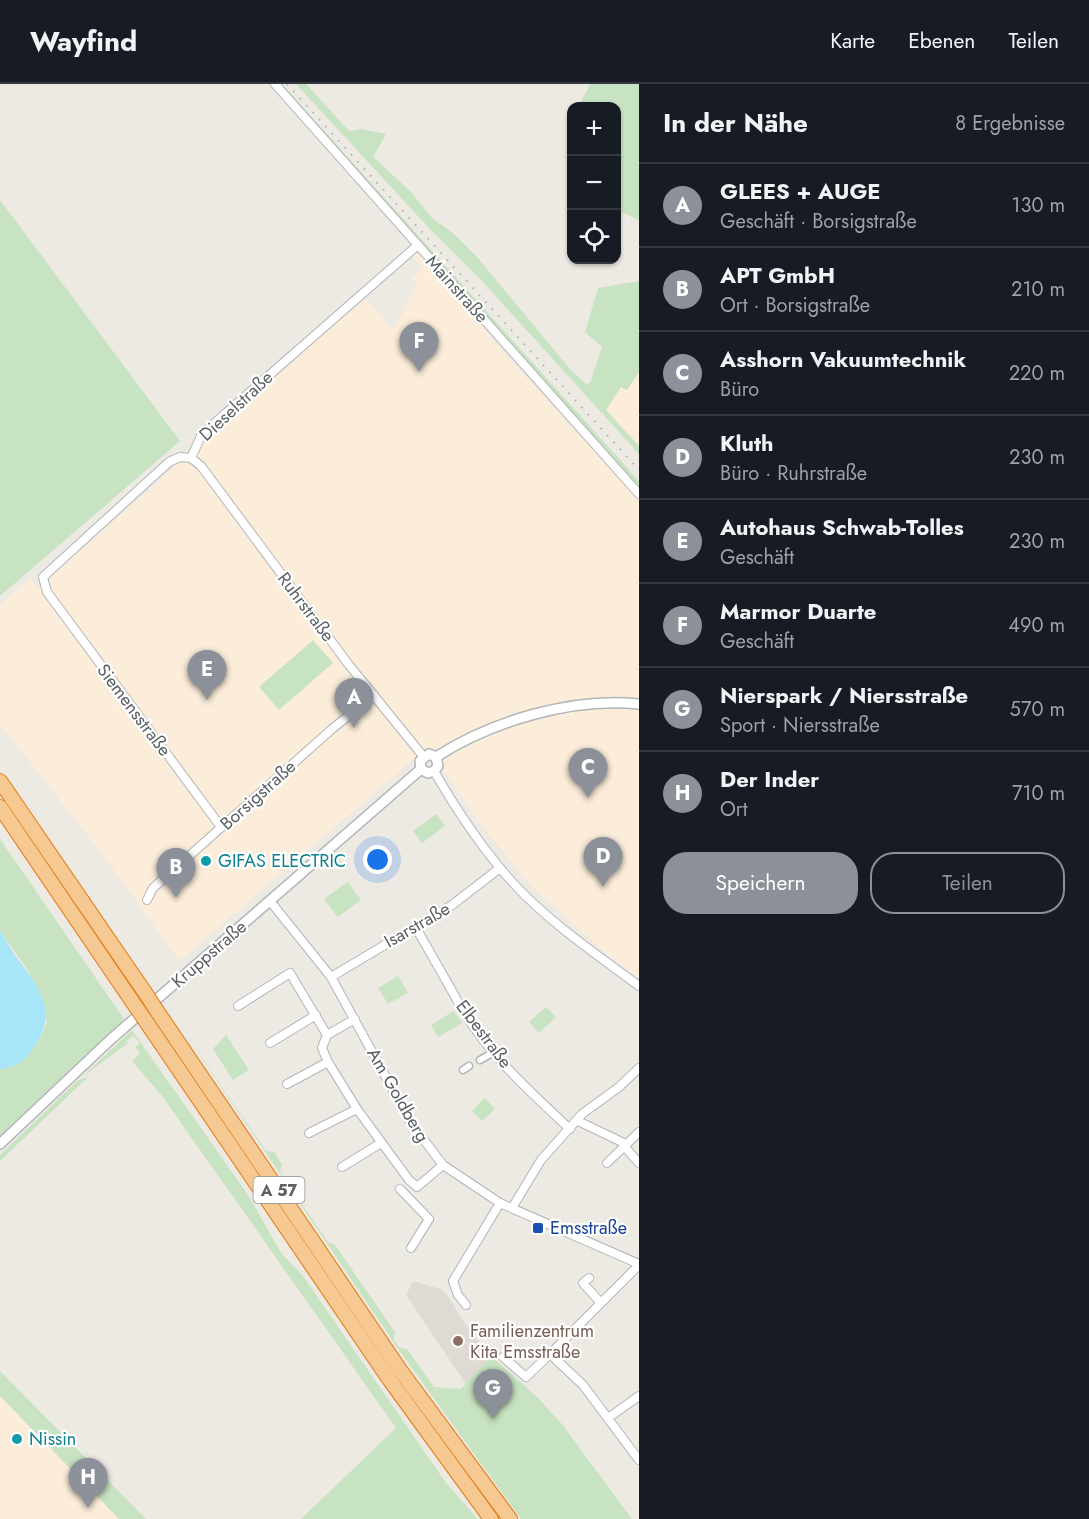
<!DOCTYPE html>
<html lang="de">
<head>
<meta charset="utf-8">
<style>
	:root { --surface:#171b24; --page:#20242c; --text:#f1f3f6; --muted:#9ea1a6; --line:#363941; --accent:#8c9099 }
	body { margin:0; font-family:Jost,sans-serif; background:var(--page); color:var(--text) }
	.controls { position:absolute; right:18px; top:18px; display:grid; overflow:hidden; border-radius:12px; box-shadow:0 2px 4px #0004 }
	.controls button { width:54px; height:54px; display:grid; place-items:center; padding:0; border:0; border-bottom:2px solid var(--line); background:var(--surface); color:var(--text); font:30px sans-serif }
	.you { position:absolute; left:378px; top:776px; width:21px; height:21px; margin:-15px; border:4px solid #fff; border-radius:50%; background:#1a73e8; box-shadow:0 0 0 9px #1a73e833 }
	.badge { display:grid; place-items:center; width:39px; height:39px; border-radius:50%; background:var(--accent); color:#fff; font-size:20px; font-weight:700 }
	.pin { position:absolute; translate:-50% -50px; filter:drop-shadow(0 2px 3px #0008) }
	.pin::after { content:''; position:absolute; top:32px; width:21px; height:18px; background:inherit; clip-path:polygon(0 0,100% 0,50% 100%) }
	.list { margin:0; padding:0; list-style:none }
	h2 { display:flex; justify-content:space-between; align-items:center; height:78px; margin:0; padding:0 24px; font-size:26px }
	h2 small { font-size:20px; font-weight:400; color:var(--muted) }
	.list li { display:grid; grid-template-columns:39px 1fr auto; gap:18px; align-items:center; box-sizing:border-box; height:84px; padding:0 24px; border-top:2px solid var(--line) }
	.list b { display:block; font-size:22px; white-space:nowrap }
	.list p { margin:0; font-size:20px; white-space:nowrap; color:var(--muted) }
	.list em { font-size:20px; font-style:normal; color:var(--muted) }
	.actions { display:flex; gap:12px; padding:18px 24px }
	.actions a { flex:1; padding:14px 0; border:2px solid var(--accent); border-radius:24px; text-align:center; font-size:21px; color:var(--accent) }
	.actions .main { background:var(--accent); color:#fff }
	.icon { flex:none; width:33px; height:33px; fill:none; stroke:currentColor; stroke-width:2; stroke-linecap:round; stroke-linejoin:round }
	.map { position:relative; flex:none; width:639px; height:1435px; overflow:hidden }
	header { display:flex; align-items:center; gap:36px; box-sizing:border-box; height:84px; padding:0 30px; background:var(--surface); border-bottom:2px solid var(--line) }
	header strong { font-size:28px }
	nav { display:flex; gap:33px; margin-inline-start:auto; font-size:21px }
	main { display:flex }
	aside { flex:1; background:var(--surface) }
	.map>svg:first-child { display:block }
</style>
</head>
<body>
<header>
<strong>Wayfind</strong>
<nav><a>Karte</a><a>Ebenen</a><a>Teilen</a></nav>
</header>
<main>
<div class="map">
<svg width="639" height="1435" viewBox="0 0 639 1435">
	<rect width="100%" height="100%" fill="#ede9e3"/>
	<!-- commercial -->
	<path fill="#fbedda" d="M419,167L509,275L639,415V894L610,873L532,803L477,736L428,663L179,877L104,772L0,640V521L30,494L37,504L199,362L202,356L364,212L394,246L417,199L412,194L423,184L411,171Z
		M639,288V362L606,326L621,302L627,306Z
		M0,1312L27,1340L119,1435H0Z"/>
	<!-- education -->
	<path fill="#e0dad5" d="M413,1197L441,1205L447,1211L467,1243L491,1272L466,1300L406,1211Z"/>
	<!-- green -->
	<path fill="#c8e3c1" d="M279,0H282L639,397V405Z
		M296,0H306L349,47L362,45L386,50L373,73L409,106L432,134L453,149L477,173L570,285L586,300L590,299L602,263L585,248L598,204L639,197V288L627,306L621,303L606,326L639,362V370L482,197L429,144Z
		M590,0H639V136L617,126L616,22H579Z
		M0,116L180,357L0,512Z
		M313,556L333,579L279,626L259,603Z
		M436,730L445,742L422,759L413,747Z
		M0,755L126,938L0,1055V985C25,982 39,960 47,938L29,888L0,847Z
		M348,798L361,816L338,833L324,815Z
		M398,892L408,909L388,920L378,904Z
		M546,923L556,933L539,949L529,938Z
		M454,927L462,939L438,953L431,941Z
		M172,930L266,1067L274,1068L282,1080L280,1088L328,1158L335,1161L395,1248L394,1256L400,1264L407,1265L434,1303L461,1305L491,1272L536,1312L561,1339L632,1435H521L399,1266Z
		M132,946L248,1111L282,1170L303,1192L446,1399L478,1435H301L396,1344L162,1012L132,977L140,970L135,963L140,959L133,952L126,957L128,959L81,994Z
		M226,951L249,986L233,996L213,965Z
		M88,993L0,1077V1071L78,996Z
		M485,1014L495,1025L482,1037L472,1027Z
		M0,1287L146,1435H119L0,1312Z"/>
	<!-- water -->
	<path fill="#a7e5f9" d="M0,847C7,857 12,869 20,878C40,905 57,927 36,960C27,975 18,983 0,985Z"/>
	<g fill="none" stroke-linecap="round" stroke-linejoin="round">
		<!-- pedestrian casing -->
		<g stroke="#b1b5b8" stroke-width="9">
			<path id="pedestrian" d="M480,976L494,968
				M463,986L469,982"/>
		</g>
		<!-- minor casing -->
		<g stroke="#b1b5b8" stroke-width="10">
			<path id="minor" d="M275,0L639,410
				M191,374L201,382L349,581L423,672
				M434,687C457,727 483,766 514,800C550,839 596,870 639,902
				M221,743L47,508L43,493L169,378L180,373L191,374L202,350L418,161
				M147,816L153,804L332,645L374,611
				M270,817L331,893L411,1039L443,1081L500,1119L639,1180
				M415,842C429,867 444,892 458,918C484,966 530,1008 570,1045
				M331,893L452,821L500,784
				M238,922L290,889L327,951L355,935
				M270,959L316,931
				M328,978L357,1025L409,1096L417,1103L443,1081
				M287,1000L328,978L322,964L327,951
				M578,1037L626,1060
				M309,1049L357,1025
				M624,1062L639,1079
				M607,1079L639,1048
				M342,1083L381,1059
				M400,1105L429,1135L411,1164
				M512,1124L541,1076L582,1030L619,1003L639,984
				M639,1181L550,1270L583,1301L639,1376
				M589,1194L583,1199L601,1219
				M466,1221L458,1211L453,1197L500,1119
				M503,1273L526,1293L550,1270
				M608,1334L639,1312"/>
		</g>
		<!-- tertiary casing -->
		<g stroke="#b1b5b8" stroke-width="12">
			<path id="tertiary" d="M436,673C492,637 572,613 639,620
				M421,685L428,689L434,687L438,682L436,673
				M421,685L420,677L429,670L436,673
				M0,1060L110,956L421,685"/>
		</g>
		<!-- motorway casing -->
		<g stroke="#e2770e" stroke-width="16">
			<path id="motorway" d="M0,697L148,913
				M0,723L136,923
				M157,927L400,1286L510,1435
				M145,936L389,1295L491,1435"/>
		</g>
		<!-- pedestrian -->
		<use href="#pedestrian" stroke="#fff" stroke-width="6"/>
		<!-- minor -->
		<use href="#minor" stroke="#fff" stroke-width="8"/>
		<!-- tertiary -->
		<use href="#tertiary" stroke="#fff" stroke-width="9"/>
		<!-- motorway -->
		<use href="#motorway" stroke="#f6c992" stroke-width="14"/>
		<!-- rail -->
		<path stroke="#b0b1b1" stroke-width="2" stroke-dasharray="1.5 8" stroke-linecap="butt" d="M287,0L639,386"/>
		<!-- motorway-bridge casing -->
		<g stroke="#e2770e" stroke-width="16" stroke-linecap="butt">
			<path id="motorway-bridge" d="M148,913L157,927
				M136,923L145,936"/>
		</g>
		<!-- motorway-bridge -->
		<use href="#motorway-bridge" stroke="#f6c992" stroke-width="14"/>
	</g>
	<!-- markers -->
	<g fill="#0f9aa8" stroke="#fff" stroke-width="2">
		<circle cx="206" cy="777" r="6"/>
		<circle cx="17" cy="1355" r="6"/>
	</g>
	<rect fill="#1a4fb4" stroke="#fff" stroke-width="2" x="532" y="1138" width="12" height="12" rx="3"/>
	<circle fill="#8d6e63" stroke="#fff" stroke-width="2" cx="458" cy="1257" r="6"/>
	<g text-anchor="middle" dominant-baseline="central" stroke-width="4.5" stroke-linejoin="round" paint-order="stroke">
		<!-- shield labels -->
		<rect fill="#fff" stroke="#8c9092" stroke-width="1.5" x="253.5" y="1093" width="51" height="26" rx="4.5"/>
		<g font-size="16" font-weight="bold" fill="#5b6063">
			<text x="279" y="1106">A 57</text>
		</g>
		<!-- street labels -->
		<g font-size="18" fill="#5b6063" stroke="#fff">
			<text transform="translate(457 205) rotate(48)">Mainstraße</text>
			<text transform="translate(236 322) rotate(-43)">Dieselstraße</text>
			<text transform="translate(306 523) rotate(53)">Ruhrstraße</text>
			<text transform="translate(134 626) rotate(53)">Siemensstraße</text>
			<text transform="translate(258 711) rotate(-42)">Borsigstraße</text>
			<text transform="translate(417 841) rotate(-30)">Isarstraße</text>
			<text transform="translate(209 870) rotate(-41)">Kruppstraße</text>
			<text transform="translate(484 950) rotate(53)">Elbestraße</text>
			<text transform="translate(398 1011) rotate(60)">Am Goldberg</text>
		</g>
		<!-- culture labels -->
		<g font-size="18" fill="#0d838f" stroke="#fff" text-anchor="start">
			<text x="218" y="777">GIFAS ELECTRIC</text>
			<text x="29" y="1355">Nissin</text>
		</g>
		<!-- transit labels -->
		<g font-size="18" fill="#164399" stroke="#fff" text-anchor="start">
			<text x="550" y="1144">Emsstraße</text>
		</g>
		<!-- education labels -->
		<g font-size="18" fill="#785e54" stroke="#fff" text-anchor="start">
			<text x="470" y="1247">Familienzentrum<tspan x="470" dy="21">Kita Emsstraße</tspan></text>
		</g>
	</g>
</svg>
<div class="controls">
<button>+</button>
<button>−</button>
<button><svg class="icon" aria-label="locate" viewBox="0 0 24 24"><circle cx="12" cy="12" r="6"/><path d="M12 2v4M12 18v4M2 12h4M18 12h4"/></svg></button>
</div>
<div class="you"></div>
<div class="pin badge" style="left:354px;top:644px">A</div>
<div class="pin badge" style="left:176px;top:814px">B</div>
<div class="pin badge" style="left:588px;top:714px">C</div>
<div class="pin badge" style="left:603px;top:803px">D</div>
<div class="pin badge" style="left:207px;top:616px">E</div>
<div class="pin badge" style="left:419px;top:288px">F</div>
<div class="pin badge" style="left:493px;top:1335px">G</div>
<div class="pin badge" style="left:88px;top:1424px">H</div>
</div>
<aside>
<h2>In der Nähe<small>8 Ergebnisse</small></h2>
<ul class="list">
<li><span class="badge">A</span><div><b>GLEES + AUGE</b><p>Geschäft · Borsigstraße</p></div><em>130 m</em></li>
<li><span class="badge">B</span><div><b>APT GmbH</b><p>Ort · Borsigstraße</p></div><em>210 m</em></li>
<li><span class="badge">C</span><div><b>Asshorn Vakuumtechnik</b><p>Büro</p></div><em>220 m</em></li>
<li><span class="badge">D</span><div><b>Kluth</b><p>Büro · Ruhrstraße</p></div><em>230 m</em></li>
<li><span class="badge">E</span><div><b>Autohaus Schwab-Tolles</b><p>Geschäft</p></div><em>230 m</em></li>
<li><span class="badge">F</span><div><b>Marmor Duarte</b><p>Geschäft</p></div><em>490 m</em></li>
<li><span class="badge">G</span><div><b>Nierspark / Niersstraße</b><p>Sport · Niersstraße</p></div><em>570 m</em></li>
<li><span class="badge">H</span><div><b>Der Inder</b><p>Ort</p></div><em>710 m</em></li>
</ul>
<div class="actions"><a class="main">Speichern</a><a>Teilen</a></div>
</aside>
</main>
</body>
</html>
